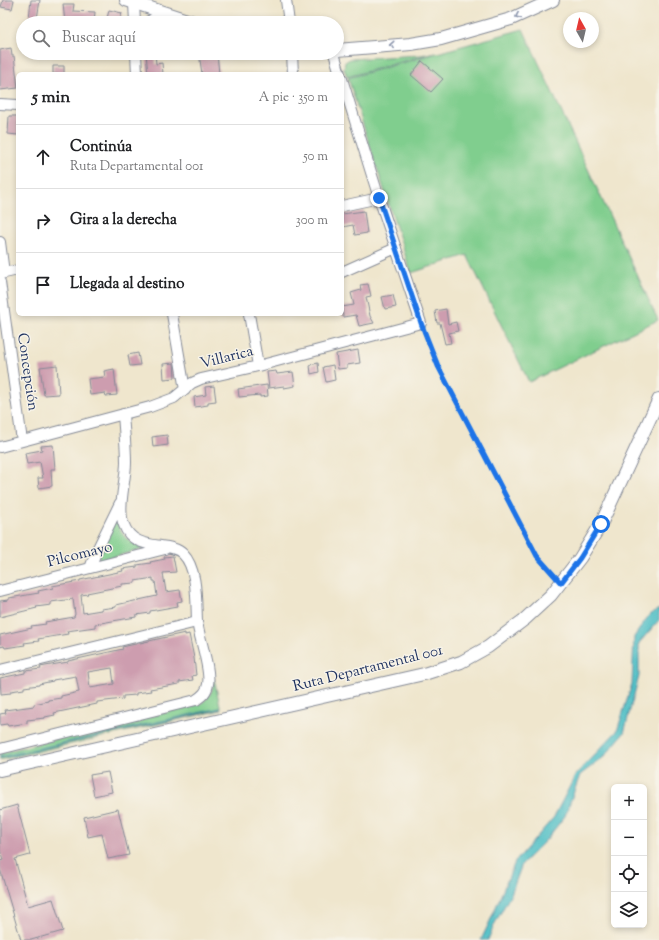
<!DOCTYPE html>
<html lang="es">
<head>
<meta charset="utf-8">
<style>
	:root { --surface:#fff; --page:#f2f2f2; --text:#202124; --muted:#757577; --line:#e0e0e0 }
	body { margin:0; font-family:"Sorts Mill Goudy",serif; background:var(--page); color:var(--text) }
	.controls { position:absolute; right:12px; bottom:12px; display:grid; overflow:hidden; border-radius:6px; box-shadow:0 2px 6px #0003 }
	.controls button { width:36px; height:36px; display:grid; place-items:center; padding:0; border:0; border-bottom:1px solid var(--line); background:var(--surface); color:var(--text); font:20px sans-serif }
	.compass { position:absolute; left:563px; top:12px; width:36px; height:36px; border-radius:50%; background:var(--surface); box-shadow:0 2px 6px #0003; rotate:352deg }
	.stop { position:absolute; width:12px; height:12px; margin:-9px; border:3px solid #1a73e8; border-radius:50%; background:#fff }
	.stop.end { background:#1a73e8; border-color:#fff; box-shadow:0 1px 4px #0008 }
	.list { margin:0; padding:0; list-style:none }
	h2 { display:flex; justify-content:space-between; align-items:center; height:52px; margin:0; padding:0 16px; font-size:17px }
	h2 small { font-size:13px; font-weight:400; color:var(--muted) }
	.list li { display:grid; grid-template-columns:26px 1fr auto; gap:12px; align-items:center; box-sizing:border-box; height:64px; padding:0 16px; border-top:1px solid var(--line) }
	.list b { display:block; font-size:15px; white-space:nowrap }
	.list p { margin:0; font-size:13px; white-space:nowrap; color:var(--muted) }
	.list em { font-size:13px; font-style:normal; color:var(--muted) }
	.icon { flex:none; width:22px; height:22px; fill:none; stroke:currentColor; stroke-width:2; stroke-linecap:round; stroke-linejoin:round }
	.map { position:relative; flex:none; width:659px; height:940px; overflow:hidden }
	.search { position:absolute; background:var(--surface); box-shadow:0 2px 6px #0003; left:16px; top:16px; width:328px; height:44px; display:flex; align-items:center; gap:10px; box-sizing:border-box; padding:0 14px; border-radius:22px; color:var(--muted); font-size:15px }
	.panel { position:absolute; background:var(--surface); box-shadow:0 2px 6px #0003; left:16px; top:72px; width:328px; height:244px; border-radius:6px }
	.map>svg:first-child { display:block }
</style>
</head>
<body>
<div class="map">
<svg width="659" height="940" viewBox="0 0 659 940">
	<rect width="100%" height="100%" fill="#f7f3e8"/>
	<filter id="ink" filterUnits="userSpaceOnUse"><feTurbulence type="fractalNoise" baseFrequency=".025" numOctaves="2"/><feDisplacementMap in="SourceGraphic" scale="8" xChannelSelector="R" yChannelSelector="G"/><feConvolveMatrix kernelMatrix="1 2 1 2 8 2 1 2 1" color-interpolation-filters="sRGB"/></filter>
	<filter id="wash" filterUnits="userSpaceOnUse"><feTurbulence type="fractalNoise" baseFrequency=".012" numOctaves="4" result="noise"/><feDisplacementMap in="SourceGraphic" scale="16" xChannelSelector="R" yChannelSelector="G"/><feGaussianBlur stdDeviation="0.9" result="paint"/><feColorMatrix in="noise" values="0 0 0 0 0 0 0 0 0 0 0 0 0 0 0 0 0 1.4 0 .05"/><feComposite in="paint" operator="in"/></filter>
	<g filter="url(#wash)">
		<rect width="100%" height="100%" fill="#efe6cd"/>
		<!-- green -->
		<path fill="#80ce8e" stroke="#4e7e76" d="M523,29L658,320L529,382L467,255L411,273L348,78Z
			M436,52L347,77L344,68L345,62L350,59L421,55Z
			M117,515C119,536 127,542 146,548L99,561L98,559Z
			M214,679L221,710L0,760V753L200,704C210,697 213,691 214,679Z"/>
		<!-- water -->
		<path fill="#52c0c6" stroke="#367892" d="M659,609V620L639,643V676L624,733L604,757L580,775L565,816L546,840L522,864L511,894L494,925L488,940H481L490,921L515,862L554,817L576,774L617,731L632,684L634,637L649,615Z
			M220,708V709L0,758V757Z"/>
		<g id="blocks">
			<!-- building -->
			<path fill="#cd9daf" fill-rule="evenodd" d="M3,0H14L12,9L1,7Z
				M31,0H40L37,19H29Z
				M63,4H74L73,11L95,12L94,22L74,21V23H65Z
				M109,10L122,13L119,23H106Z
				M11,48L12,56H14L18,88L0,90V50Z
				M146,53H155L156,64L162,63L163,74H148Z
				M199,53H217L219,74H202Z
				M422,61L443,79L431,92L411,75Z
				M53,66H64V74H53Z
				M9,116H18V135L8,134Z
				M364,211L367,233L355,235L353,225L342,227V214Z
				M368,284L371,296L366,297L370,316L374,323L359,326L356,315L343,317L342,307L354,305L351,293L361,290L360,285Z
				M393,295L396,307L385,309L382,297Z
				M446,309L448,324L456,322L458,331L449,333L451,343L445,344L440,323H437L435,311Z
				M358,350L360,363L347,365V368L338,369L336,354Z
				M138,353L140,365L130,366L128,355Z
				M174,363L175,378L164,379L163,364Z
				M318,363L319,372L311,374L310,365Z
				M57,365L59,394L44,395L40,367Z
				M333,365L335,380L326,382L323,367Z
				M114,369L117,395L106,396L105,393L90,395L88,379L105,377L104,371Z
				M276,371L277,374L293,372L295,386L284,388V386L269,388L267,372Z
				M267,385L268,396L260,397V395L239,397L238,389Z
				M214,386L216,401L208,402V405L195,407L194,397L206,395L205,387Z
				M167,435L168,445L153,447L152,437Z
				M53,445L55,469H51L52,486L39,488L38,478H43L40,462L27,464L25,453L42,450L41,446Z
				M173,556L176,572L163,573L166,592L180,590L182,601L177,602L178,606L150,611V613L136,615V617L95,624V627L67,631L68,634L38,639L39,641L24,643L25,645L5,648L4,646L0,647V635L32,628L31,626L46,624L45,622L74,617L75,614L73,599L51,602V605L36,607L37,608L0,617V601L9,600V598L39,593L38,591L53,588L52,586L80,581V580L123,571L122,569L137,567V565L151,563L150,562L165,559L164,557ZM153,578V581H155L157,596L116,605V607L101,609V610L83,613L81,595L88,594L87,593L122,586V584L135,583V581Z
				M185,633V635L189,634L194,658L196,675L192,676L193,680L179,682V684L150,689L151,691L136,693V695L123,696V699L97,702V704L54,713L55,715L45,717V718L27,720V723L8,726L7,724L0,725V714L6,713L5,710L34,706V704L48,701V700L61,698V696L79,692L76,676L53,680V681L39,684V685L24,687V689L11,691V693L1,694L0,678L25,673V671L41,669L40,667L68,662V661L123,649L122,647ZM112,668L114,684L90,688L88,672Z
				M108,772L112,792L94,796L90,775Z
				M17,805L30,855L15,859L28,906L53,899L63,931L31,940H21L0,869V861L3,860L0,850V810Z
				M118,809L129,855L108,859L102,834L88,837L84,817Z"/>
		</g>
	</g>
	<g filter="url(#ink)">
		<use href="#blocks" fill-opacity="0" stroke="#858a96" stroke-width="1"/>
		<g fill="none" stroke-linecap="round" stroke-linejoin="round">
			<!-- minor casing -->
			<g stroke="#858a96" stroke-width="12">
				<path id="minor" d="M286,0L289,23
					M134,3L135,23
					M146,23L158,16L169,14
					M136,53L137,74
					M292,53L293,74
					M334,53L340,74
					M0,104L18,105
					M342,206L379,198
					M0,242L4,273
					M342,272L396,248
					M0,274L18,270
					M0,282L22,441
					M172,314L185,390
					M249,314L258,366
					M0,447L150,407L174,398L192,383L201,379L258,366L421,323L379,198L342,79
					M90,568L97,550L120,503
					M0,591L165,549
					M0,670L197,622
					M0,749L196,700C202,696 207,692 208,684C211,669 199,638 197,621C196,602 198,569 183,554C170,540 134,553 124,525C117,509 126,480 126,462C126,446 124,430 123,414"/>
			</g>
			<!-- tertiary casing -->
			<g stroke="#858a96" stroke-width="14">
				<path id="tertiary" d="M126,0L196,23
					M337,50L411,44L441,39L511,19L553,0
					M0,770L424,674L461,662L488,647L525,619L551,595L580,558L601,524L659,399"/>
			</g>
			<!-- path -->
			<path stroke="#858a96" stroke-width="1.5" stroke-dasharray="3 3" stroke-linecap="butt" d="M424,332L438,366L527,538L537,556L554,575"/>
			<!-- minor -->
			<use href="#minor" stroke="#fff" stroke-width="10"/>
			<!-- tertiary -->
			<use href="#tertiary" stroke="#fff" stroke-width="12"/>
		</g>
		<!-- one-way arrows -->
		<defs><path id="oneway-chevron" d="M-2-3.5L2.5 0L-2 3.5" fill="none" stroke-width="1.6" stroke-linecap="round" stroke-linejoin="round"/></defs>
		<g stroke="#8d97ae">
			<use href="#oneway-chevron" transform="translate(518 16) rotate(156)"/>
			<use href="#oneway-chevron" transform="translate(392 45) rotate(176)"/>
		</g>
	</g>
	<g fill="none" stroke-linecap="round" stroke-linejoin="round" filter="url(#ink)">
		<!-- route -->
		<path stroke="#1a73e8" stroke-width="5" d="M379,198L421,323L438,366L537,556L561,583L580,558L601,524"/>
	</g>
	<g text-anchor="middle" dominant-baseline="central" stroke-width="3" stroke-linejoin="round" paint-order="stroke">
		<!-- street labels -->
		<g font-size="15" fill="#1b2f5e" stroke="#f7f3e8">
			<text transform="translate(227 358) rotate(-14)">Villarica</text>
			<text transform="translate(27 372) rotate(82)">Concepción</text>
			<text transform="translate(80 555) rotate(-14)">Pilcomayo</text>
			<text transform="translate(368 669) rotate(-14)">Ruta Departamental 001</text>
		</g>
	</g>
</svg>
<div class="controls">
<button>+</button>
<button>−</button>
<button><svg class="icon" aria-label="locate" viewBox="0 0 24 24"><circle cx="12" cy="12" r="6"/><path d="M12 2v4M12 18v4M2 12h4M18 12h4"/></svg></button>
<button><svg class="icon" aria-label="layers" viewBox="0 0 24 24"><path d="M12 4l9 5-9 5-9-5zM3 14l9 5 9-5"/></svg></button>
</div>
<svg class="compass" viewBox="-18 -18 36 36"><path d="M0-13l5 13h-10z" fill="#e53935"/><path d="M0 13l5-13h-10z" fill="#757577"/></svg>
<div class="stop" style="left:601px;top:524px"></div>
<div class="stop end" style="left:379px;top:198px"></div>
<div class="search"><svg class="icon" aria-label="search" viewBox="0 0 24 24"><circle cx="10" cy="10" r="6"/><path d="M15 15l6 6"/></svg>Buscar aquí</div>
<section class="panel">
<h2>5 min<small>A pie · 350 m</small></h2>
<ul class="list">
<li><svg class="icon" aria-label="ahead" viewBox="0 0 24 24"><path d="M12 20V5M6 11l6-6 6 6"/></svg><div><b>Continúa</b><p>Ruta Departamental 001</p></div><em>50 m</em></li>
<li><svg class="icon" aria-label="right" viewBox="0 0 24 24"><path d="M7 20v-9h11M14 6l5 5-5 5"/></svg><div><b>Gira a la derecha</b></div><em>300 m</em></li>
<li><svg class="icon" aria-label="arrive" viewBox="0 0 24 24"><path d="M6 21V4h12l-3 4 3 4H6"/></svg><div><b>Llegada al destino</b></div></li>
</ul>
</section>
</div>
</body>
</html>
